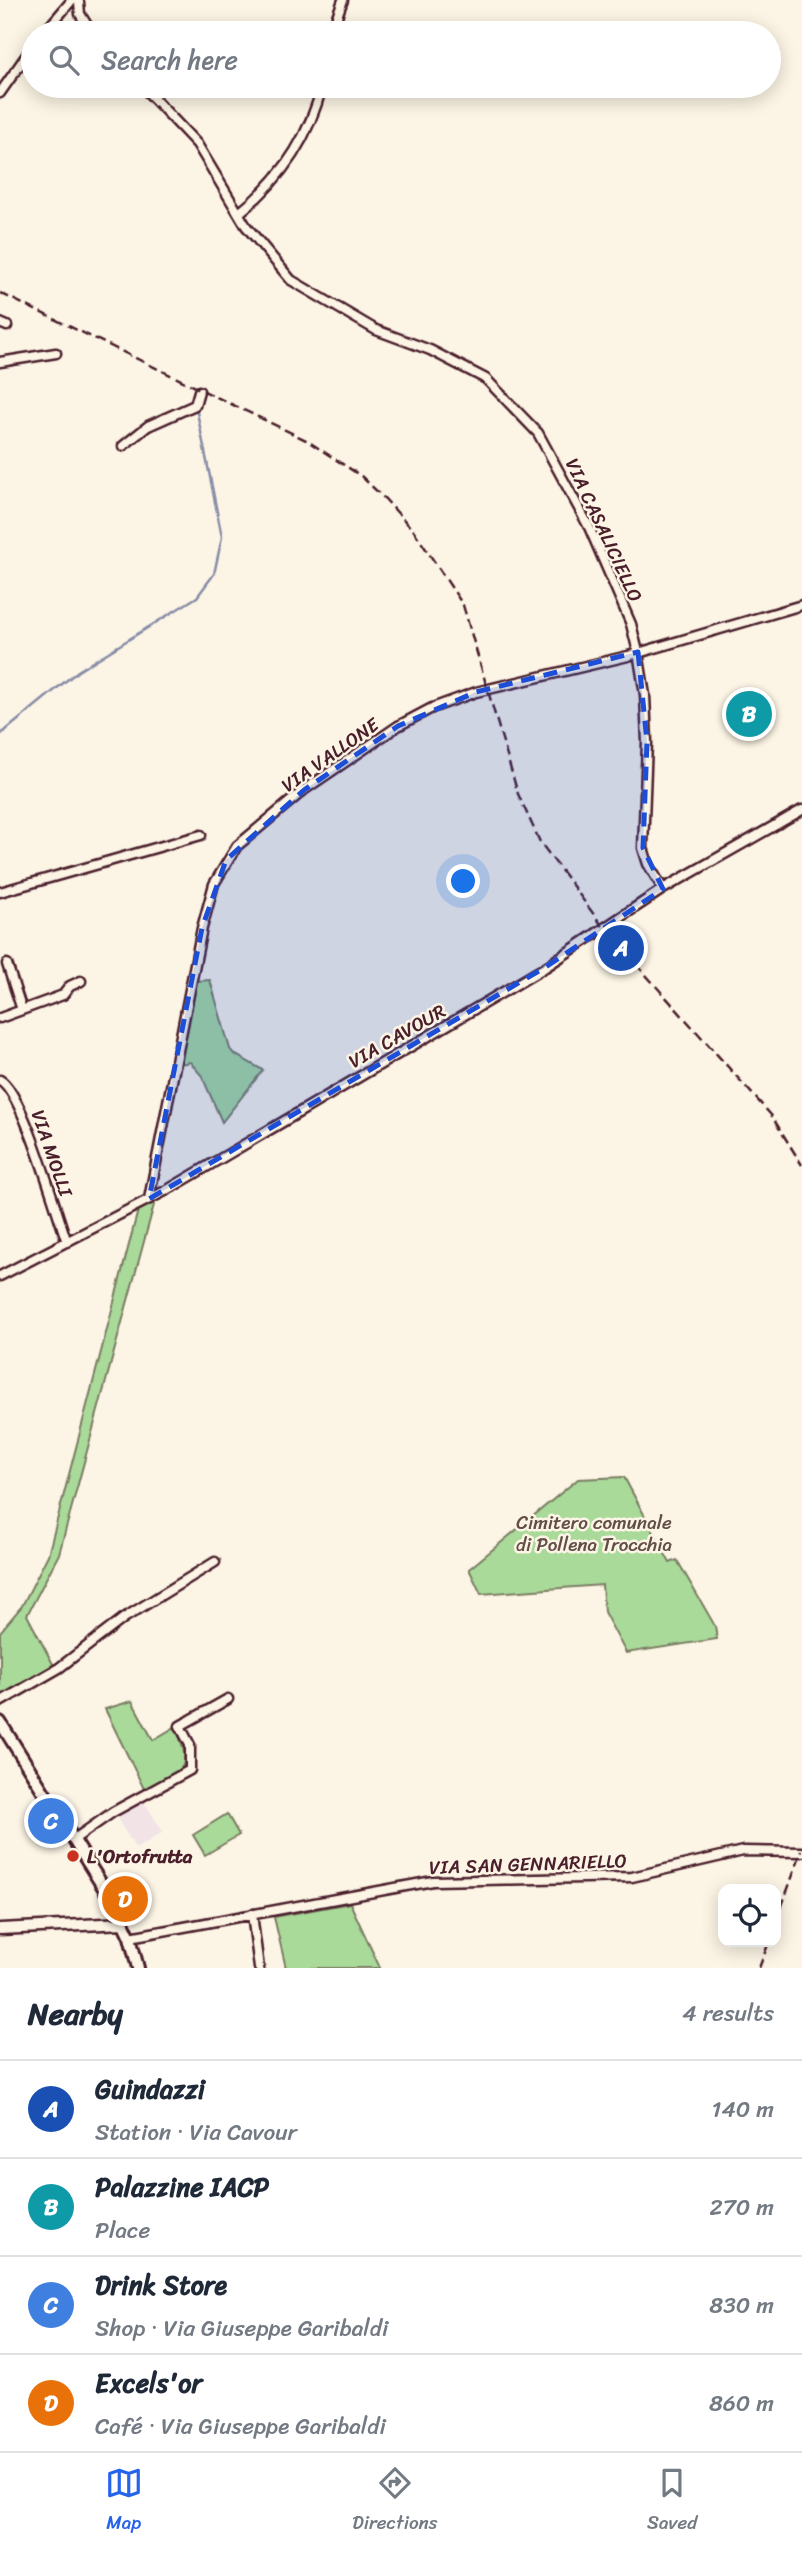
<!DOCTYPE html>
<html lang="en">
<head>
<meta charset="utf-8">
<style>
	:root { --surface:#fff; --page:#f6f6f7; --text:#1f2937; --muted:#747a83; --line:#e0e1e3; --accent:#2563eb }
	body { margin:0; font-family:Sriracha,sans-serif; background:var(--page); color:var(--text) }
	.controls { position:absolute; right:21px; bottom:21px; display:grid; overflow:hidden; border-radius:14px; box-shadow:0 4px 18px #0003 }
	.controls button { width:63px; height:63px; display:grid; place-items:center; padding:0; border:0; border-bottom:2px solid var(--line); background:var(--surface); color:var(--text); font:35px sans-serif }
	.you { position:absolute; left:464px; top:882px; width:24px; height:24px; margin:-18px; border:5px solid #fff; border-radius:50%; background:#1a73e8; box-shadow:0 0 0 10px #1a73e833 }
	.badge { display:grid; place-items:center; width:46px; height:46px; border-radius:50%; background:var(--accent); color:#fff; font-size:23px; font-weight:700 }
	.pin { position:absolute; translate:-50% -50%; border:4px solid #fff; box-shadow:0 2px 7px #0006 }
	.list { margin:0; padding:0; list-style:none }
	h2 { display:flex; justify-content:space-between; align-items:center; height:91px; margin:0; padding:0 28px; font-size:30px }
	h2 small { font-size:23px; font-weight:400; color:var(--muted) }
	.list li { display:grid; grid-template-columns:46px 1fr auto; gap:21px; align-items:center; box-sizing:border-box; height:98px; padding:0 28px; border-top:2px solid var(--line) }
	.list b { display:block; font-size:26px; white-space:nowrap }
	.list p { margin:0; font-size:23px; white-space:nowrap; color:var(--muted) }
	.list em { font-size:23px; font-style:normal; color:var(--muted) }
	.icon { flex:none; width:38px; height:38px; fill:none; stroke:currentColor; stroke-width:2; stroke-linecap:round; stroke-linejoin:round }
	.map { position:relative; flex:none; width:802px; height:1968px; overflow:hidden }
	.search { position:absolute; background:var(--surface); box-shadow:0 4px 18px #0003; left:21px; right:21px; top:21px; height:77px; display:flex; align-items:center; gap:18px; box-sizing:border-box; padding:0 24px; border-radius:38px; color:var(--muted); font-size:26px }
	.sheet { height:483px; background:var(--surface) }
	nav { display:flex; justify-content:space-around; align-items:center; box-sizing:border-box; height:98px; border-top:2px solid var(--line); background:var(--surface); font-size:19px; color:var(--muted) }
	nav a { display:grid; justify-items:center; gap:4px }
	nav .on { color:var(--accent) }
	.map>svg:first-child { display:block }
</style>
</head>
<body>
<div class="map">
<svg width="802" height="1968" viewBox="0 0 802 1968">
	<rect width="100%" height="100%" fill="#fcf5e5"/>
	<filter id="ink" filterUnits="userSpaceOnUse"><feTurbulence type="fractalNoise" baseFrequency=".0143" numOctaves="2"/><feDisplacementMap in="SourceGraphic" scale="14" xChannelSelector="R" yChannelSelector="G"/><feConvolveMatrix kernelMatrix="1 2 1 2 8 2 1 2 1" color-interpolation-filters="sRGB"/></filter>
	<g filter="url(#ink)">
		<!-- built -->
		<path fill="#f2e4e6" d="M143,1800L163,1832L136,1849L116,1817Z"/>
		<!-- green -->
		<path fill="#a9da9a" stroke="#7a7c62" stroke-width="2" d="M210,980L230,1049L234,1054L263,1070L222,1122L202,1076L190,1062L181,1064L196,981Z
			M155,1201L59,1554L27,1615L54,1666L0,1698V1632L22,1606L48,1555L138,1210Z
			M624,1477L670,1563L677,1560L715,1626L717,1639L626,1653L604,1612L602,1585L481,1594L469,1569L578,1479Z
			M132,1701L153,1740L175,1727C196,1770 181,1772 145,1791L105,1709Z
			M227,1814L239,1835L205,1855L193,1835Z
			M350,1903L380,1968H286L274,1917Z"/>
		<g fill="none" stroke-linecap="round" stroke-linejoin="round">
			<!-- stream -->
			<path stroke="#878ca7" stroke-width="2.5" d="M0,735L78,671L197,597L214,574L222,537L196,407"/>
			<!-- minor casing -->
			<g stroke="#4a1f2b" stroke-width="13">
				<path id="minor" d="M79,2L80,14L92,33
					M44,33L72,0
					M331,33L343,0
					M142,86L197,144L246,226L291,280L376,330L430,350L486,379L538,433L589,527L631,624L638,652L645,695L647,742L643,848L648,864L663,889
					M0,93L33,46
					M239,213C281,180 309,138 322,86
					M0,323L7,326
					M0,362L56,353
					M123,446L148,426L195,405L199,391
					M0,892L201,835
					M7,964L22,1010
					M0,1018L63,995L70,986L81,981
					M0,1080C23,1092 56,1212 67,1242
					M149,1199L202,928L214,884L237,846L304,790L398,726L432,708L476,692L628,656L802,605
					M0,1276L169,1189L544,968L663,889L802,810
					M0,1702L59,1668L124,1618L215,1562
					M73,1840L113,1812L190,1770V1745L180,1726L228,1699
					M252,1914L259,1968
					M130,1937L433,1881L632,1877L743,1851L802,1852"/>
			</g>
			<!-- tertiary casing -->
			<g stroke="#4a1f2b" stroke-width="15">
				<path id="tertiary" d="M0,1929L124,1923"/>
			</g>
			<!-- secondary casing -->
			<g stroke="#4a1f2b" stroke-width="16">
				<path id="secondary" d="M0,1722L117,1909L130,1937L138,1968"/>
			</g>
			<!-- minor -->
			<use href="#minor" stroke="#fcf5e5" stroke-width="8"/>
			<!-- tertiary -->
			<use href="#tertiary" stroke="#fcf5e5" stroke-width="10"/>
			<!-- secondary -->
			<use href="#secondary" stroke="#fcf5e5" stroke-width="10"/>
			<!-- rail -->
			<path stroke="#4a1f2b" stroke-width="2.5" stroke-dasharray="10 5" stroke-linecap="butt" d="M0,293L306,440L361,476L385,499L414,531L463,605L518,794L540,842L604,928L771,1115L802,1165
				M776,1922L802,1850
				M759,1968L769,1942"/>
		</g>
	</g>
	<!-- marked area -->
	<path fill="#1d4ed8" fill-opacity="0.2" stroke="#1d4ed8" stroke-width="5" stroke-dasharray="14 9" stroke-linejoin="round" d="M638,652L647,742L643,848L663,889L544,968L149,1199L202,928L226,860L304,790L398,726L476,692Z"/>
	<!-- markers -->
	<circle fill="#c8321e" stroke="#fcf5e5" stroke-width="2.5" cx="73" cy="1856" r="7"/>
	<g text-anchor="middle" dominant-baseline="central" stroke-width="5" stroke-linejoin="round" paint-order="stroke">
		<!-- street labels -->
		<g font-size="19" fill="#4a1f2b" stroke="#fcf5e5">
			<text transform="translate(604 530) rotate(65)">VIA CASALICIELLO</text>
			<text transform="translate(330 755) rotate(-35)">VIA VALLONE</text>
			<text transform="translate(397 1036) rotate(-30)">VIA CAVOUR</text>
			<text transform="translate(52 1153) rotate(71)">VIA MOLLI</text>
			<text transform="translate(528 1864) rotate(-2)">VIA SAN GENNARIELLO</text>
		</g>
		<!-- park labels -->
		<g font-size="19" fill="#624e47" stroke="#fcf5e5">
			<text x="594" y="1522">Cimitero comunale<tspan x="594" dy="22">di Pollena Trocchia</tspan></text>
		</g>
		<!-- poi labels -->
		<g font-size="19" font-weight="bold" fill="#4a1f2b" stroke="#fcf5e5" text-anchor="start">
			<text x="87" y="1856">L'Ortofrutta</text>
		</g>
	</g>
</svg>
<div class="controls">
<button><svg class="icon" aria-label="locate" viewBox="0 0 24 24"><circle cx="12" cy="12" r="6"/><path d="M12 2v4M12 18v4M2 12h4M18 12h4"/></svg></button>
</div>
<div class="you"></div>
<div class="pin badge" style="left:621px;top:948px;background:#1a4fb4">A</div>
<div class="pin badge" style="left:749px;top:714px;background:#0f9aa8">B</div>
<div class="pin badge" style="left:51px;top:1821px;background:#3f7fe0">C</div>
<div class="pin badge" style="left:125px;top:1899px;background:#e8710a">D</div>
<div class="search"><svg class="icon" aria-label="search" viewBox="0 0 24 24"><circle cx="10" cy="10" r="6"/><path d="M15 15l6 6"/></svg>Search here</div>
</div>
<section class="sheet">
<h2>Nearby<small>4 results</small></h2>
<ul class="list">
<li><span class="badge" style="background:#1a4fb4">A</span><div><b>Guindazzi</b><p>Station · Via Cavour</p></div><em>140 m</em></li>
<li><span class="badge" style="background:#0f9aa8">B</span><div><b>Palazzine IACP</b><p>Place</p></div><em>270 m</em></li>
<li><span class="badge" style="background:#3f7fe0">C</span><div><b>Drink Store</b><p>Shop · Via Giuseppe Garibaldi</p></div><em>830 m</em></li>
<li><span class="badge" style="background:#e8710a">D</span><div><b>Excels'or</b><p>Café · Via Giuseppe Garibaldi</p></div><em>860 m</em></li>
</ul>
</section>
<nav>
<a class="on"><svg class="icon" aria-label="map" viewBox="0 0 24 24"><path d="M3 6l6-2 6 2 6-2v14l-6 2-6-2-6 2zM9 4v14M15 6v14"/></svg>Map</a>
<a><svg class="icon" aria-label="directions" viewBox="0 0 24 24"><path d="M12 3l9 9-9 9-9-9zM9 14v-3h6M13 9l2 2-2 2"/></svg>Directions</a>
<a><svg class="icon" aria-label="saved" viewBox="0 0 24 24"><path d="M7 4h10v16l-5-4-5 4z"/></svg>Saved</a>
</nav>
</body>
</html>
